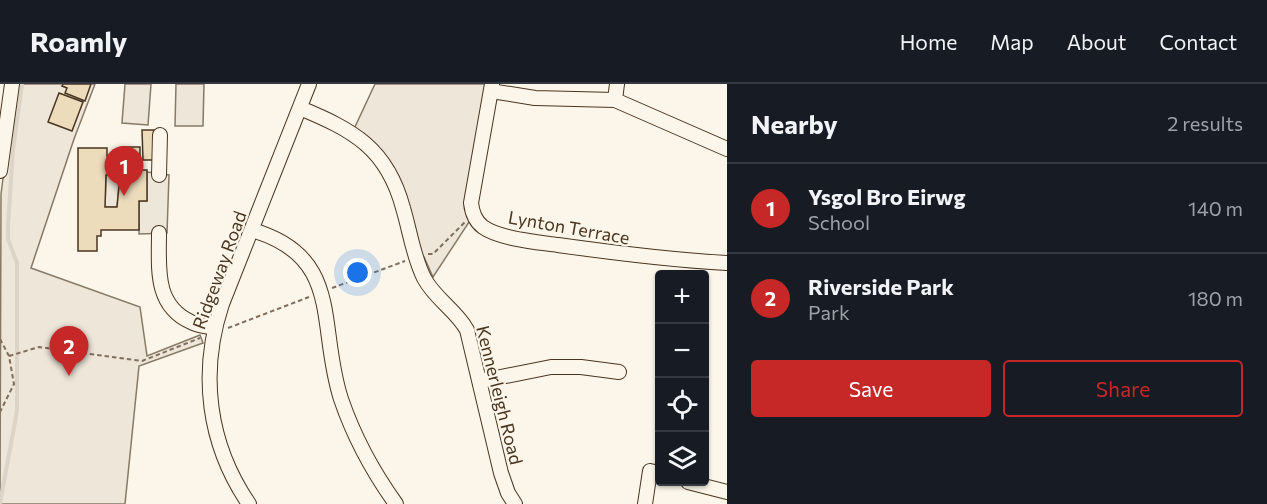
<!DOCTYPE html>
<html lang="en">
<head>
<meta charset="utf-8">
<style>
	:root { --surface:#171b24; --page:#242831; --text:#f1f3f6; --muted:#9ea1a6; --line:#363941; --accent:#c62828 }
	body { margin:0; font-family:Commissioner,sans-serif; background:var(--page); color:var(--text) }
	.controls { position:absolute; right:18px; bottom:18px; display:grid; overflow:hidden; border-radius:6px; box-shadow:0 2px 4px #0004 }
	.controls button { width:54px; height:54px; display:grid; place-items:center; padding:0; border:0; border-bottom:2px solid var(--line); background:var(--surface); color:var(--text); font:30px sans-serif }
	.you { position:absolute; left:358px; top:189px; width:21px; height:21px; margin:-15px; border:4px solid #fff; border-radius:50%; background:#1a73e8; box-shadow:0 0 0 9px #1a73e833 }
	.badge { display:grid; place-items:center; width:39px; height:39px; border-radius:50%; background:var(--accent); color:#fff; font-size:20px; font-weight:700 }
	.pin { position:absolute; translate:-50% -50px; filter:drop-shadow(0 2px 3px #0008) }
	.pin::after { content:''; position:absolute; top:32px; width:21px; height:18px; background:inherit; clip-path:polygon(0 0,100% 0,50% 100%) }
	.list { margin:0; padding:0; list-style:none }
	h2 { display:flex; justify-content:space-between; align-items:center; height:78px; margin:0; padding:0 24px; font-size:26px }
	h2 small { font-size:20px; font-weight:400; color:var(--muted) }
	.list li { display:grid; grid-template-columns:39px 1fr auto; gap:18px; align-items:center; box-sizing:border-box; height:90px; padding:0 24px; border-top:2px solid var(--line) }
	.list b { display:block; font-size:22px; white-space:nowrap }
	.list p { margin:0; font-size:20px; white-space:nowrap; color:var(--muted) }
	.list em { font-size:20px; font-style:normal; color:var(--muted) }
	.actions { display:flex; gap:12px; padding:18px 24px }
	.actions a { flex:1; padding:14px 0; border:2px solid var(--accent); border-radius:6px; text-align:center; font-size:21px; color:var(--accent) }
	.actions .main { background:var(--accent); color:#fff }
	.icon { flex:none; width:33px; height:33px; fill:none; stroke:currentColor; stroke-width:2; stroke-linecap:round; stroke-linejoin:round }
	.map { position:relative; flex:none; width:727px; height:420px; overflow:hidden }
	header { display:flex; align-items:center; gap:36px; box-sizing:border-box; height:84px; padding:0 30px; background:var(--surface); border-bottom:2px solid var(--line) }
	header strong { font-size:28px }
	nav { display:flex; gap:33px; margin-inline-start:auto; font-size:21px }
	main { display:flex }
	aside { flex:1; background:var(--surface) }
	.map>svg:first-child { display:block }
</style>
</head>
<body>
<header>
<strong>Roamly</strong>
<nav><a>Home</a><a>Map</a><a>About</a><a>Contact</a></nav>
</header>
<main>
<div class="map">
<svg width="727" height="420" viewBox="0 0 727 420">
	<rect width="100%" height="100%" fill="#fbf6e9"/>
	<!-- green -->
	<path fill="#ede6d9" stroke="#887966" stroke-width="1.5" d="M17,0H95L74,55L31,184L140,223L147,272L200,251L203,259L139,282L125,420H0L1,110L14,8Z
		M125,0H151L148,41L122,39Z
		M176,0H204L203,42H175Z
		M375,0H487L471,135L433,193L424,173H421L409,127L354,45Z
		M106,91H120L117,123H105Z"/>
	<!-- parking -->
	<path fill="#ede7d9" stroke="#887966" stroke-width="1.5" d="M147,88L169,91L167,149L139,150V117H147Z"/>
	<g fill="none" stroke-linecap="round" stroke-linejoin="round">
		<!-- stream -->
		<path stroke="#dcd4c6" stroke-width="4" d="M0,419L17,327V179L8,155V141L13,65L22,0"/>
	</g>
	<!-- building -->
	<path fill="#ecdcbc" stroke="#4a3520" stroke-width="1.5" fill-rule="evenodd" d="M63,0H91L85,17L65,9L67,4L62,2Z
		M59,9L83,18L72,47L48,38Z
		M142,46H154V76H143Z
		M123,63H140V75H135V83H125V86H147V117H139V146H101V152H97V167H78V64H107V72H123ZM106,91H120L117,123H105Z"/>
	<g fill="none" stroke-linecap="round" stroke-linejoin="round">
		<!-- minor casing -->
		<g stroke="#4a3520" stroke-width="16">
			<path id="minor" d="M492,0L471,119C472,128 475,137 483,143C500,155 537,158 558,161C615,169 670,176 727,179
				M491,7L535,14L615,16L727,65
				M615,16L617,0
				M300,24C353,46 387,64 403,124C410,147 413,172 424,194C435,215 456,226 467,246L501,389L508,409L515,420
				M0,87L12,0
				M159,91L160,51
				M252,146C344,173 317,241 341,315C354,353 373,388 396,420
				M159,149C159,184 154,221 191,238C198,242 207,242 214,244
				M481,297L551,283H581L619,288
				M688,398L727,408
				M249,420C208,360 199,289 222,220L309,0
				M645,420L650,387L660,389"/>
		</g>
		<!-- path -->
		<path stroke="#7f6f5c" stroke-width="2" stroke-dasharray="4.5 3" stroke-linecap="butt" d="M428,170H433L465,138
			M332,204L405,177
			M228,244L309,213
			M0,255L9,272L14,300L0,328
			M9,272L39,263L142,277L200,254"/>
		<!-- minor -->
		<use href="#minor" stroke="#fbf6e9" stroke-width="14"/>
	</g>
	<g text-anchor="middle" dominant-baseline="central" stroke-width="4.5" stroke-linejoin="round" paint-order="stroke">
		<!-- street labels -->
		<g font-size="18" fill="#4a3520" stroke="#fbf6e9">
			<text transform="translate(569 143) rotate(10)">Lynton Terrace</text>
			<text transform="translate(219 186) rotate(-70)">Ridgeway Road</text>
			<text transform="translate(500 311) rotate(76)">Kennerleigh Road</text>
		</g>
	</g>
</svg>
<div class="controls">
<button>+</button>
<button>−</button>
<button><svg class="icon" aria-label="locate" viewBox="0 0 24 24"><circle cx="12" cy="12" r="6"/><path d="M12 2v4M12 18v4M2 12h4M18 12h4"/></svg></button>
<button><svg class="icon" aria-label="layers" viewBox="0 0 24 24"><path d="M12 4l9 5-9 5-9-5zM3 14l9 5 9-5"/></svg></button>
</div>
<div class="you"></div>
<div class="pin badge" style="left:124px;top:112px">1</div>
<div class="pin badge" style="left:69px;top:292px">2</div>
</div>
<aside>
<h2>Nearby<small>2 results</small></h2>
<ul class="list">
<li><span class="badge">1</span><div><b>Ysgol Bro Eirwg</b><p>School</p></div><em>140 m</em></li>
<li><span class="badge">2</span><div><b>Riverside Park</b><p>Park</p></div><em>180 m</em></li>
</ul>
<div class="actions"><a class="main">Save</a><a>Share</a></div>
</aside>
</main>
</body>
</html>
